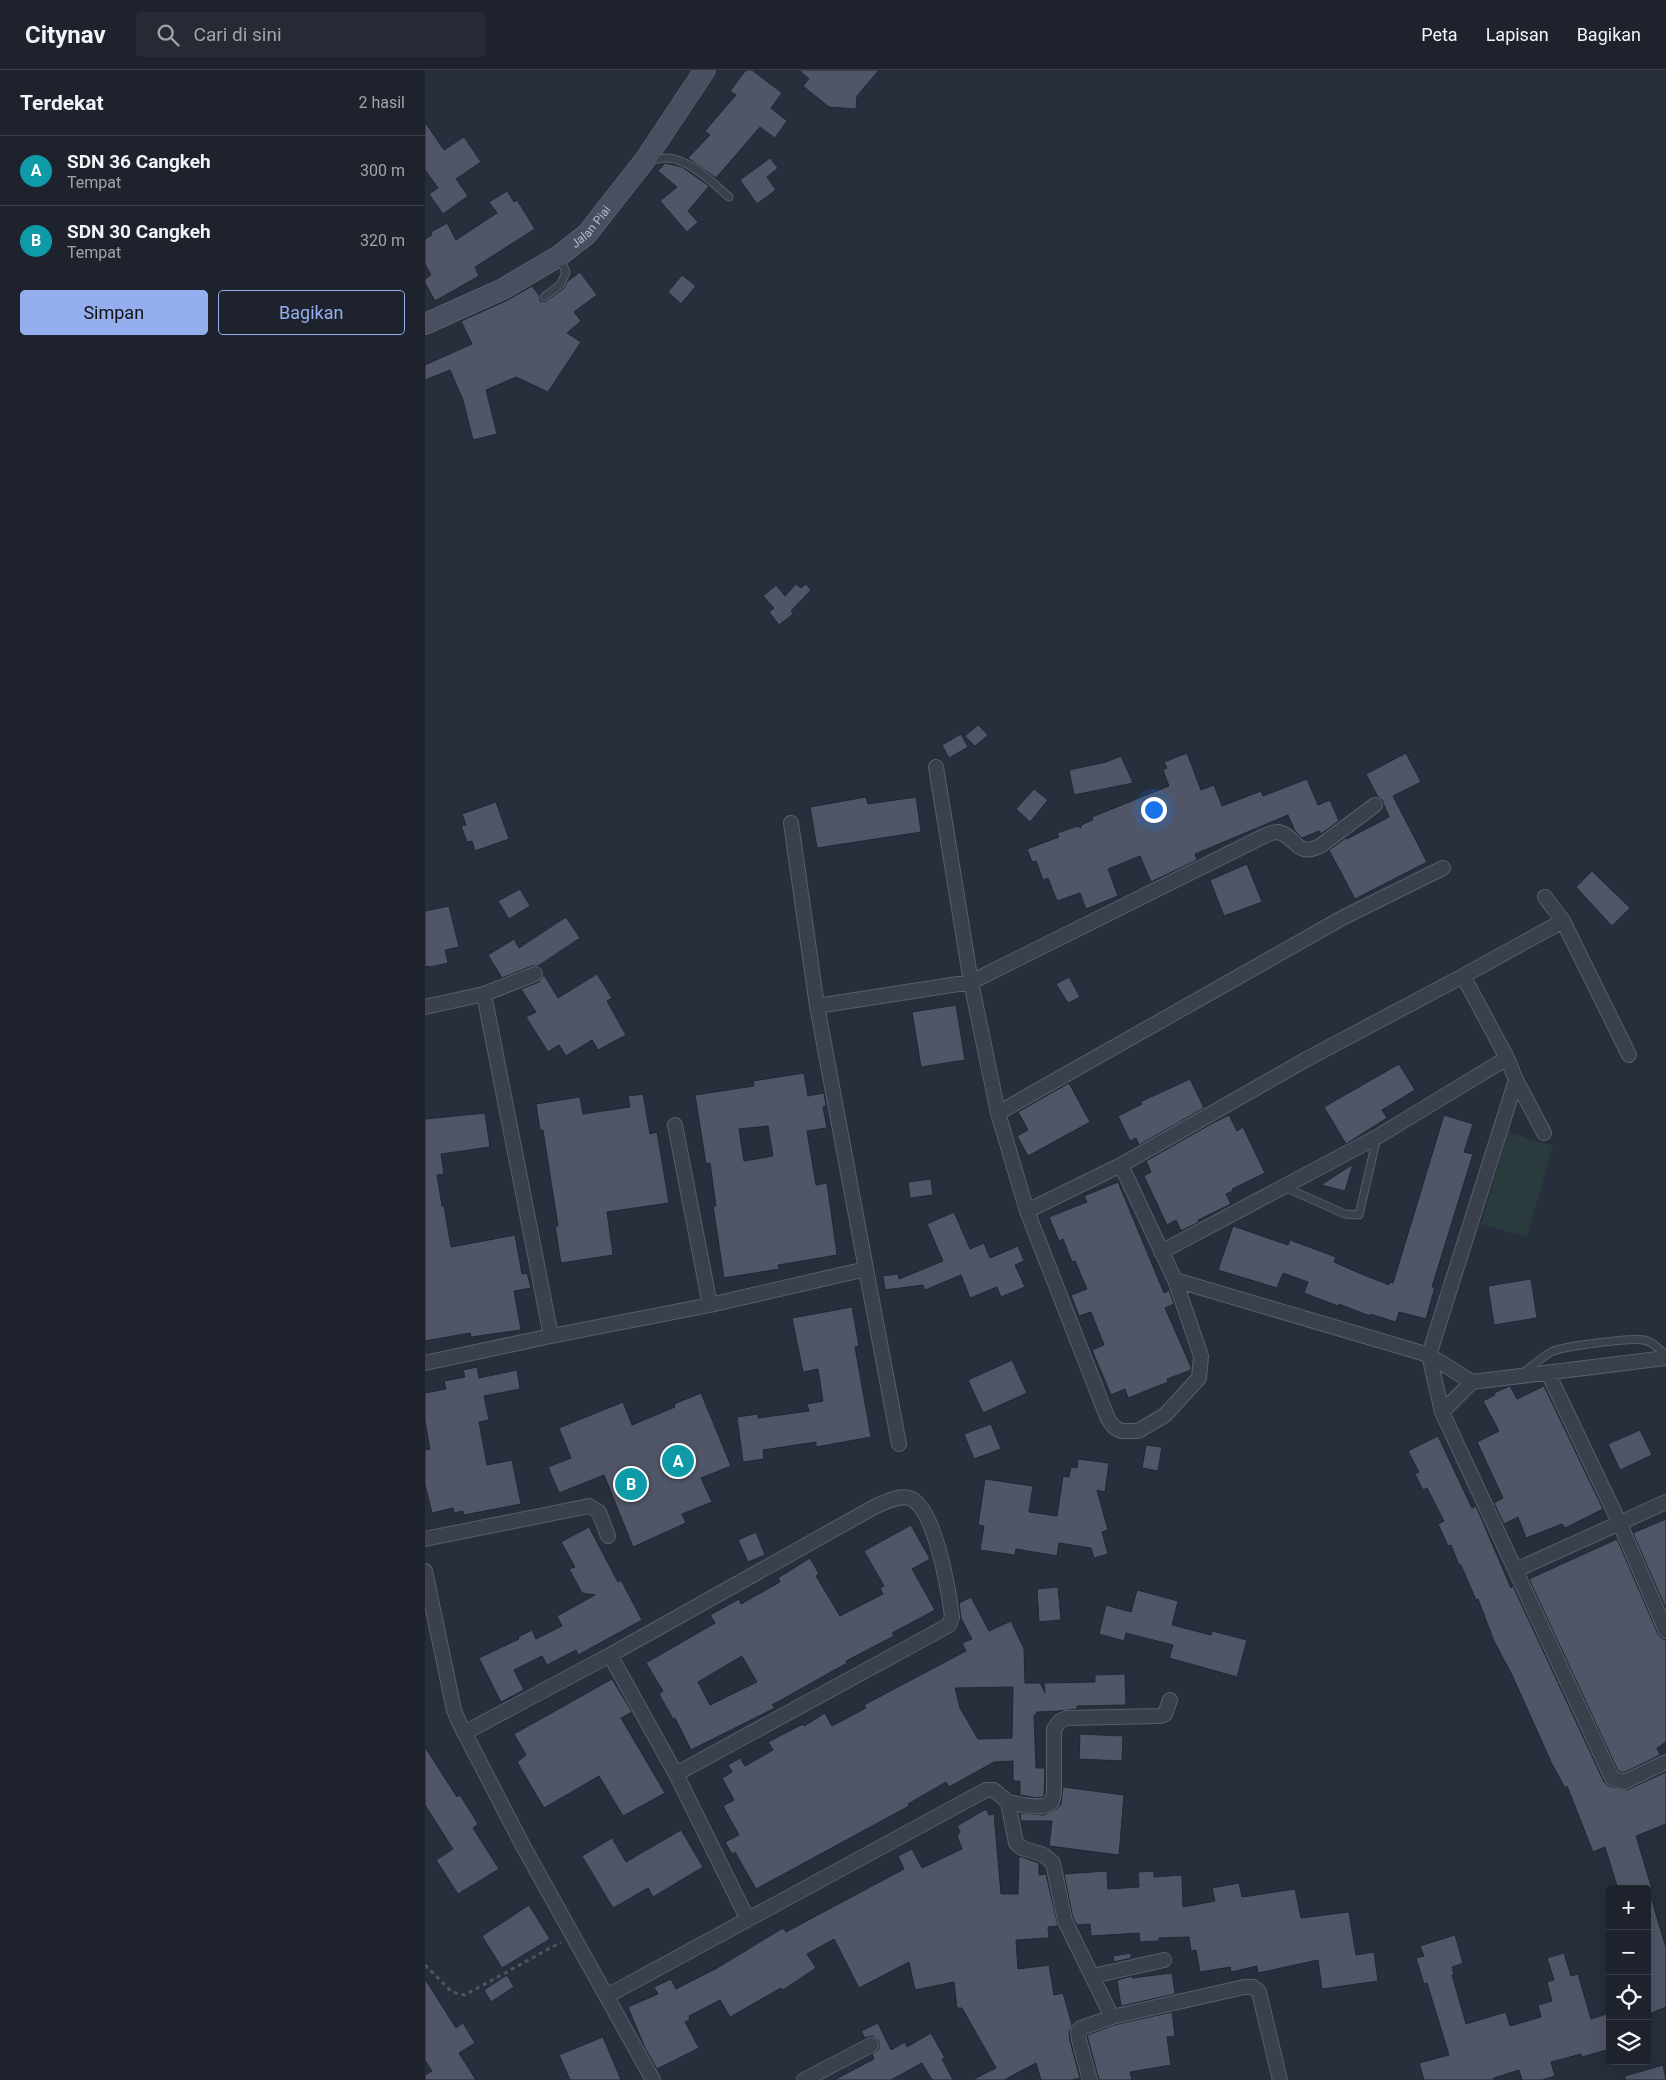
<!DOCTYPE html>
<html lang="id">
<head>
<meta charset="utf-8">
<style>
	:root { --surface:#1d222d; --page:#252a35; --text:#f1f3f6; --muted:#a0a4aa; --line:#3b3f49; --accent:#95aeee }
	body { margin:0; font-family:Roboto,sans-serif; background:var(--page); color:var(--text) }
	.controls { position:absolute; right:15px; bottom:15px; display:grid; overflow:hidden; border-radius:5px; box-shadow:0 5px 20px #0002 }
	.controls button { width:45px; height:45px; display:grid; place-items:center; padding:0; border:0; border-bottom:1px solid var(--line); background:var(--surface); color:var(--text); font:25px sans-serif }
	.you { position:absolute; left:728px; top:739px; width:18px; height:18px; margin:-12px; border:4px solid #fff; border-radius:50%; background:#1a73e8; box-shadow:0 0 0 8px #1a73e833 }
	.badge { display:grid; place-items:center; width:32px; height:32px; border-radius:50%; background:var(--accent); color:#fff; font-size:16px; font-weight:700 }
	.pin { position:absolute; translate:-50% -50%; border:2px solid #fff; box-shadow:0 1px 5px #0006 }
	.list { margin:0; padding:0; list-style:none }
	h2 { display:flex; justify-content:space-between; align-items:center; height:65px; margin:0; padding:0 20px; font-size:21px }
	h2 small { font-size:16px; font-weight:400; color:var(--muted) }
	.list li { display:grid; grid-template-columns:32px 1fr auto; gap:15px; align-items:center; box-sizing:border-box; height:70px; padding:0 20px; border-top:1px solid var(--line) }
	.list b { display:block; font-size:19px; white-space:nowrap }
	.list p { margin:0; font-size:16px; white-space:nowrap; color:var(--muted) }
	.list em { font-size:16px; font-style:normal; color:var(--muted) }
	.actions { display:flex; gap:10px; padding:15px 20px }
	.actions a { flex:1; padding:11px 0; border:1px solid var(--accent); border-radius:5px; text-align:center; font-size:18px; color:var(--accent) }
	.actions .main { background:var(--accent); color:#111 }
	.icon { flex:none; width:28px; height:28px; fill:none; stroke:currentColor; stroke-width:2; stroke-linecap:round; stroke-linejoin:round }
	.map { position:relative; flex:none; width:1241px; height:2010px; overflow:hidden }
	header { display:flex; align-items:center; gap:30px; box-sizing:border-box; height:70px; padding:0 25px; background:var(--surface); border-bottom:1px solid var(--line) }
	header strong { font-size:24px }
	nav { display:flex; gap:28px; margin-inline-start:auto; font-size:18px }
	.search { width:350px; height:45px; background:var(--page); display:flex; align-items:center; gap:12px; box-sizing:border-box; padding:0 18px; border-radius:5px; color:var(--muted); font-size:19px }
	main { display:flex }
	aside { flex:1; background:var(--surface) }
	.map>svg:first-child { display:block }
</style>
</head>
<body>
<header>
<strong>Citynav</strong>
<div class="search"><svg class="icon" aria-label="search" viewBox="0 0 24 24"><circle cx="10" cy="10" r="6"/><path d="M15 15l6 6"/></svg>Cari di sini</div>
<nav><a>Peta</a><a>Lapisan</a><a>Bagikan</a></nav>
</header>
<main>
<aside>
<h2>Terdekat<small>2 hasil</small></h2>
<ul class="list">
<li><span class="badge" style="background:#0f9aa8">A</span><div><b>SDN 36 Cangkeh</b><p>Tempat</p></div><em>300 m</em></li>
<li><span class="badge" style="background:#0f9aa8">B</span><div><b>SDN 30 Cangkeh</b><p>Tempat</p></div><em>320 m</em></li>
</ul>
<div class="actions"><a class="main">Simpan</a><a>Bagikan</a></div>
</aside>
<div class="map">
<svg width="1241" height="2010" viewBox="0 0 1241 2010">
	<rect width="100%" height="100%" fill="#272e3c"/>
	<!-- green -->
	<path fill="#2a3b3e" d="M1083,1062L1128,1076L1102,1167L1056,1154Z"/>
	<!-- building -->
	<path fill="#505667" stroke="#212733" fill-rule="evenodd" d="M321,0H327L357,23L346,38L362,51L350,68L335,57L291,108L263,88L285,65L280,61L311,25L305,21Z
		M374,0H454L432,26L431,39L404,37L378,16L384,9Z
		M0,52L19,80L39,67L56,92L31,109L43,126L18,144L4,124L13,118L0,100Z
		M345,88L353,98L342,107L351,120L332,134L315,110Z
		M240,93L257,97L284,116L263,141L273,152L262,162L235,131L252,117L233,101Z
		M82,121L89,132L92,130L110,159L50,197L54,206L10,231L0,213V209L6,205L0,194V169L7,165L6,162L22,153L31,170L72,143L64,132Z
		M155,202L172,225L149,242L156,251L142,263L156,272L123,322L91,307L61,320L72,364L48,370L38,330L25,300L0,310V295L47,274L36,251L83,230L107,216L114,225L115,231L120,232L139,218L143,211Z
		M257,205L271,216L256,234L243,222Z
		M371,514L376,518L381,514L386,520L366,541L368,544L354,555L344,542L349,538L338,526L351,515L360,526Z
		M553,655L563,665L550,676L540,666Z
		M536,664L543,677L524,688L517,675Z
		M762,683L776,720L789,715L797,736L836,721L838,726L882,709L893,735L905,730L914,751L896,764L894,761L877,768L870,761L863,745L770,784L772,790L726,812L715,786L683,799L693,826L661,839L655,823L632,831L623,808L618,810L611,791L607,792L602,779L634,767L632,763L653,756L656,758V755L668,750L667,747L744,716L738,700L742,698L739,692Z
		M981,683L996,712L968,726L1002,792L930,829L904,780L921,768L922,769L964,747L957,730L953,727L941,704Z
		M696,686L708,713L649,725L644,700L681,692Z
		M609,719L623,730L605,752L591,739Z
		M441,727L443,734L491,727L496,762L392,778L385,737Z
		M71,732L84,769L50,781L47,771L42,772L36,756L41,755L37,744Z
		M822,794L837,832L799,846L785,810Z
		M1167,801L1205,838L1187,856L1151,817Z
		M95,819L105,836L84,849L73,831Z
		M24,836L34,877L20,880L23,893L5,897L4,896L0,897V841Z
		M141,847L155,868L113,896H107L77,908L63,885L89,869L94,878Z
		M172,904L187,928L182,931L201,965L173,980L167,970L141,986L134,975L123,982L101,947L111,942L96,919L114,912L119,905L133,928Z
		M644,907L655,927L643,933L631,914Z
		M531,935L540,990L496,997L487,942Z
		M974,994L990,1020L957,1040L962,1048L921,1074L899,1037Z
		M379,1003L383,1026L399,1023L401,1036L398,1037L402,1058L382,1061L391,1115L402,1113L412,1185L353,1195L354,1199L299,1208L288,1136H291L285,1093L281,1094L270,1025L329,1016L328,1011ZM343,1056L348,1086L319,1091L314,1059Z
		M765,1009L779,1038L714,1075L711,1068L705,1071L693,1046L717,1034L715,1032Z
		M644,1013L665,1052L603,1086L592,1066L603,1060L593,1042Z
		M218,1024L225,1064L232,1062L244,1133L182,1142L188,1185L136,1193L130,1156H133L118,1060H115L111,1034L155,1027L158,1044L205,1037L203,1026Z
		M60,1043L65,1077L16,1084L19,1104L12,1105L17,1136H19L26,1177L90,1165L97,1204L102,1203L106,1218L89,1221L96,1260L46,1267L45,1263L0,1271V1049Z
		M804,1045L812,1061L818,1057L840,1103L807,1119L808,1121L801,1124L806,1134L773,1150L774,1152L756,1161L751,1150L742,1155L719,1106L726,1102L721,1091L786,1054Z
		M1019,1045L1048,1054L1039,1082L1048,1084L1007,1217H1010L1001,1249L974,1242L971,1252L945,1244V1246L914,1234L913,1236L879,1223L883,1212L858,1203L852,1218L793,1200L808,1156L863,1175L865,1170L911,1187L909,1192L934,1203L964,1215V1212L968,1213Z
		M928,1094L920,1121L896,1115Z
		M506,1109L508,1125L485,1128L483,1112Z
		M693,1112L739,1223L744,1220L749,1234L740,1238L766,1297V1300L742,1309L743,1312L703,1328L700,1319L686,1325L667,1280L679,1275L666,1242L654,1246L646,1225L662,1219L650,1191L647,1192L638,1169L634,1171L624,1147L662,1132L659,1126Z
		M529,1142L545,1179L559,1173L565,1188L593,1176L599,1191L590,1195L600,1217L576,1227L572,1217L545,1228L536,1205L500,1220L498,1215L460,1220L458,1206L473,1204L474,1209L518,1191L502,1154Z
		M1106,1209L1112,1248L1069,1255L1063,1216Z
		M427,1237L434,1276L430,1277L446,1367L391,1377V1372L338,1380L339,1389L318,1392L312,1347L333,1344V1348L384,1341L382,1334L398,1331L393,1299L378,1302L367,1248Z
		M587,1290L602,1323L558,1343L543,1310Z
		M52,1297L54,1308L92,1300L95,1319L59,1326L64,1350L54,1352L62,1395L87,1390L96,1434L39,1445L38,1441L29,1443L28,1438L7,1443L0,1415V1380L5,1379L0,1351V1323L21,1319L19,1311L40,1307L38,1300Z
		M1085,1316L1092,1329L1119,1316L1178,1439L1140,1458L1137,1454L1101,1468L1093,1447L1079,1454L1069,1433L1078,1428L1052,1372L1074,1361L1058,1331L1070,1325L1069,1323Z
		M276,1323L306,1396L276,1408L287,1432L257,1444L261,1453L208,1477L179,1405L134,1423L123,1397L146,1388L134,1358L198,1332L207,1355L250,1337L249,1334Z
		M566,1354L576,1379L549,1389L539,1364Z
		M1215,1360L1227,1385L1195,1400L1183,1374Z
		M1013,1366L1047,1438L1051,1436L1086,1518L1088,1516L1179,1712L1184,1716L1202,1720L1241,1702V1754L1211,1766L1227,1819H1193L1180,1777L1168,1782L1142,1716L1140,1718L1126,1692L1087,1605L1069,1571L1053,1529L1051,1530L1036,1495H1034L1026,1475L1023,1476L1013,1454L1019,1451L1002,1418L998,1420L990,1404L994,1402L983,1381Z
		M721,1375L737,1377L733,1401L717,1398Z
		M653,1389L684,1393L680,1422L672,1420L683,1460L677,1462L683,1484L669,1488L666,1478L634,1473L632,1486L591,1479L590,1485L555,1480L559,1456L553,1455L560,1409L608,1416L604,1442L632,1446L638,1406L644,1407L646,1397L652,1398Z
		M1241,1449V1539L1208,1463Z
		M486,1455L505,1489L487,1499L510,1540L467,1563L469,1566L421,1591L422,1593L347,1635L350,1638L266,1680L250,1648L248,1649L234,1624L238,1621L221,1593L290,1553L285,1545L314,1529L316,1534L355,1512L353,1508L385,1488L394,1504L391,1506L415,1546L458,1524L455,1518L459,1516L439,1481ZM317,1586L332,1612L285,1635L273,1612Z
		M164,1457L193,1512L196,1510L217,1550L153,1585L151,1580L122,1595L117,1586L89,1600L99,1620L76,1632L54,1588L94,1569L93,1567L107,1560L111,1569L137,1556L132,1546L170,1525L157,1523L144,1499L150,1497L136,1472Z
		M331,1462L340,1485L323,1492L313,1470Z
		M1192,1469L1233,1564L1236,1568L1241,1570V1672L1232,1678L1235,1685L1198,1703L1193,1701L1104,1509Z
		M633,1517L636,1550L614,1552L612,1519Z
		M712,1520L753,1531L747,1555L786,1565L787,1561L822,1570L812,1607L744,1588L748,1575L701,1563L699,1571L674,1564L681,1535L706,1542Z
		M546,1527L564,1561L586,1551L599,1579L600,1613H615L620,1623L619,1613L670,1612V1605L700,1604L701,1635L652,1636V1639L635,1641L612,1642L611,1645H609L611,1698H620L619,1727L612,1728L595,1725V1711H588V1691L569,1692L524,1717L521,1712L483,1734L484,1736L331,1819L310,1782L307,1784L300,1772L314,1765L298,1736L309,1730L297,1708L307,1702L303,1695L315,1688L320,1696L348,1680L343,1672L378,1654L379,1656L400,1643L407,1656L441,1638L439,1635L541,1581L537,1573L547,1569L536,1548L534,1533ZM588,1617L587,1668L553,1669L535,1638L530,1618Z
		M187,1609L207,1642L196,1648L240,1723L198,1746L174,1706L119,1738L92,1692L101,1685L89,1664Z
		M655,1664L698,1666L697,1691L654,1689Z
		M0,1677L32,1727L35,1725L53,1754L48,1758L74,1799L33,1824L11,1790L28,1779L0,1735Z
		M638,1717L699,1725L694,1785L624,1776L627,1751H596L595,1743L618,1745L632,1739L636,1734Z
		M561,1739L564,1745L569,1744L576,1824H593L594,1786L614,1793V1805L621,1804L633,1856L623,1857L624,1868L591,1870L593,1899L624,1895L629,1925L638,1923L647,1955L644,1962L645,1971L655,2008L647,2010H616L611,1993L579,2010H547L571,1998L537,1938H532L529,1912L490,1920L484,1892L434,1918L409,1869L382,1884L391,1898L358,1920L356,1918L305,1947L295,1930L264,1946L265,1949L260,1952L274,1978L232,1999L220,1978L203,1937L233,1924L229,1917L246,1909L251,1919L292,1898L358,1858L361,1862L479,1799L473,1786L487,1779L497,1798L537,1779L532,1766L535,1762L532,1756Z
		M256,1760L278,1797L228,1827L223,1818L188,1838L157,1786L187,1768L201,1792Z
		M682,1801L683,1819L714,1817L713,1802L729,1801V1807L757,1805L758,1837L790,1831L787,1818L814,1813L817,1827L870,1819L876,1848L924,1842L931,1885L949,1882L953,1911L897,1919L893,1890L833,1903L832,1896L806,1902L805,1897L775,1902L771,1880L766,1881L764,1867L734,1868V1871L715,1872L714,1863L666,1866L665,1854L652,1855L648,1848L639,1804Z
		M1226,1827L1241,1878V1937L1222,1945V1828Z
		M104,1835L125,1869L77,1898L57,1866Z
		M1030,1865L1038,1893L1027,1897L1029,1905H1027L1041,1954L1081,1942L1085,1956L1116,1947L1113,1935L1127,1931L1122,1912L1129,1910L1122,1888L1139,1883L1146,1906L1153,1904L1166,1949L1185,1943V1979L1157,1987L1156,1984L1126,1992L1130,2006L1117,2010H1097L1094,2000L1069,2008V2010H999L994,1993L1024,1985L1002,1913L999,1914L991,1888L999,1886L995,1876Z
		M706,1883V1888L689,1892L688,1886Z
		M747,1903L750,1924L696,1936L692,1910L707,1906V1908Z
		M82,1905L89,1917L66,1932L59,1920Z
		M0,1909L31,1958L38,1953L50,1973L34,1983L51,2010H0V2005L7,2001L0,1990Z
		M747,1942L750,1966L742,1967L746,1995L705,2002L707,2010H674L662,1965L689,1955Z
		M453,1953L466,1980L480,1972L482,1977L506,1963L520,1988L517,1989L528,2010H507L497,1993L466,2010H409L449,1989L447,1984L454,1979V1971L447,1966L440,1968L436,1961Z
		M178,1967L196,2010H145L134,1985Z
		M1238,1995L1241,2010H1200V2006Z"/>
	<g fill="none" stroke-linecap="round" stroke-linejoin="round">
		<!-- lane casing -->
		<g stroke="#585e6a" stroke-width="9">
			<path id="lane" d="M223,90C229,90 236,88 242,88C265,89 288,113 304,127
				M119,227L136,214L141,202L135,189
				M859,1117L920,1144L934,1145L952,1067
				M1098,1303C1107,1296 1116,1288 1126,1282C1138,1276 1205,1268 1219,1270C1228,1272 1235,1279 1241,1286"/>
		</g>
		<!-- street casing -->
		<g stroke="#585e6a" stroke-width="16">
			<path id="street" d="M511,697L546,912L573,1043L919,847L1018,798
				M1120,827L1138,851L1204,985
				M1038,906L1082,988L1091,1010L1004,1285L750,1210L696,1095L882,989Z
				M1038,906L1138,851
				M59,924L110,904
				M392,936L546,912L837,767C842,765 847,762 853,762C871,765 870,788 895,776L950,735
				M0,937L59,924L126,1266L0,1293
				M1091,1010L1119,1063
				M573,1043L602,1141L683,1349L689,1357L696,1361H713L740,1345L774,1308L776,1286L750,1210
				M250,1055L285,1235
				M602,1141L696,1095
				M736,1182L952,1067L1082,988
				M441,1199L474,1374
				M126,1266L285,1235L441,1199L392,936L366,753
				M1241,1288L1047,1312L1017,1342L1187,1708L1199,1712L1241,1692
				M1123,1303L1195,1454L1241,1561
				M1017,1342L1004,1285L1047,1312
				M0,1469L164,1436L174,1442L183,1466
				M1091,1500L1241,1432
				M0,1501L29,1640L34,1652L97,1774L228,2010
				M185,1585L451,1436C461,1432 473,1425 484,1428C510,1435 524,1523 527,1547L524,1555L251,1704
				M745,1630L740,1644L735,1646L642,1648L635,1651L629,1659V1722L627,1732C617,1741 595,1734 583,1732L591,1773L597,1778L619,1785L628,1793L640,1851L687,1947L819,1917H828L834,1922L855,2010
				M39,1663L185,1585L251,1704L322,1848
				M668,1906L739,1890
				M182,1926L561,1720H569L583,1732
				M379,2010L446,1975
				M665,2010L654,1970L653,1961L656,1958L687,1947"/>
		</g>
		<!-- secondary casing -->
		<g stroke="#585e6a" stroke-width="22">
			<g id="secondary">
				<path id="s1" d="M0,254L78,219L134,186L162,164L220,90L280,0"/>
			</g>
		</g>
		<!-- path -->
		<path stroke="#49585c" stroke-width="3" stroke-dasharray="4 4" stroke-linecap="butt" d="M0,1895L27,1922L40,1925L136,1872"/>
		<!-- lane -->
		<use href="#lane" stroke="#3a404c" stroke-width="7"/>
		<!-- street -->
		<use href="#street" stroke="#3a404c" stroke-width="14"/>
		<!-- secondary -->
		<use href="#secondary" stroke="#494f5f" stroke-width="20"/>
	</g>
	<g text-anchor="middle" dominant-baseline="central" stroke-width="5" stroke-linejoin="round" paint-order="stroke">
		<!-- street labels -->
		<g font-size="12" fill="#b6bbc7" stroke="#1f2531">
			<text stroke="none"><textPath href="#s1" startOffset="194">Jalan Piai</textPath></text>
		</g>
	</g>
</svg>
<div class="controls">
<button>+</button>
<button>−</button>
<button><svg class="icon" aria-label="locate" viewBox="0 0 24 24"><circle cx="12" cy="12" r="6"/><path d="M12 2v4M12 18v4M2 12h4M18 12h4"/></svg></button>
<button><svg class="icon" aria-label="layers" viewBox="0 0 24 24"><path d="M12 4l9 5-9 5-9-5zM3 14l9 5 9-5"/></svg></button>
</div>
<div class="you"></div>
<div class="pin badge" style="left:253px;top:1391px;background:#0f9aa8">A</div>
<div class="pin badge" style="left:206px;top:1414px;background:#0f9aa8">B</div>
</div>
</main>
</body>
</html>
